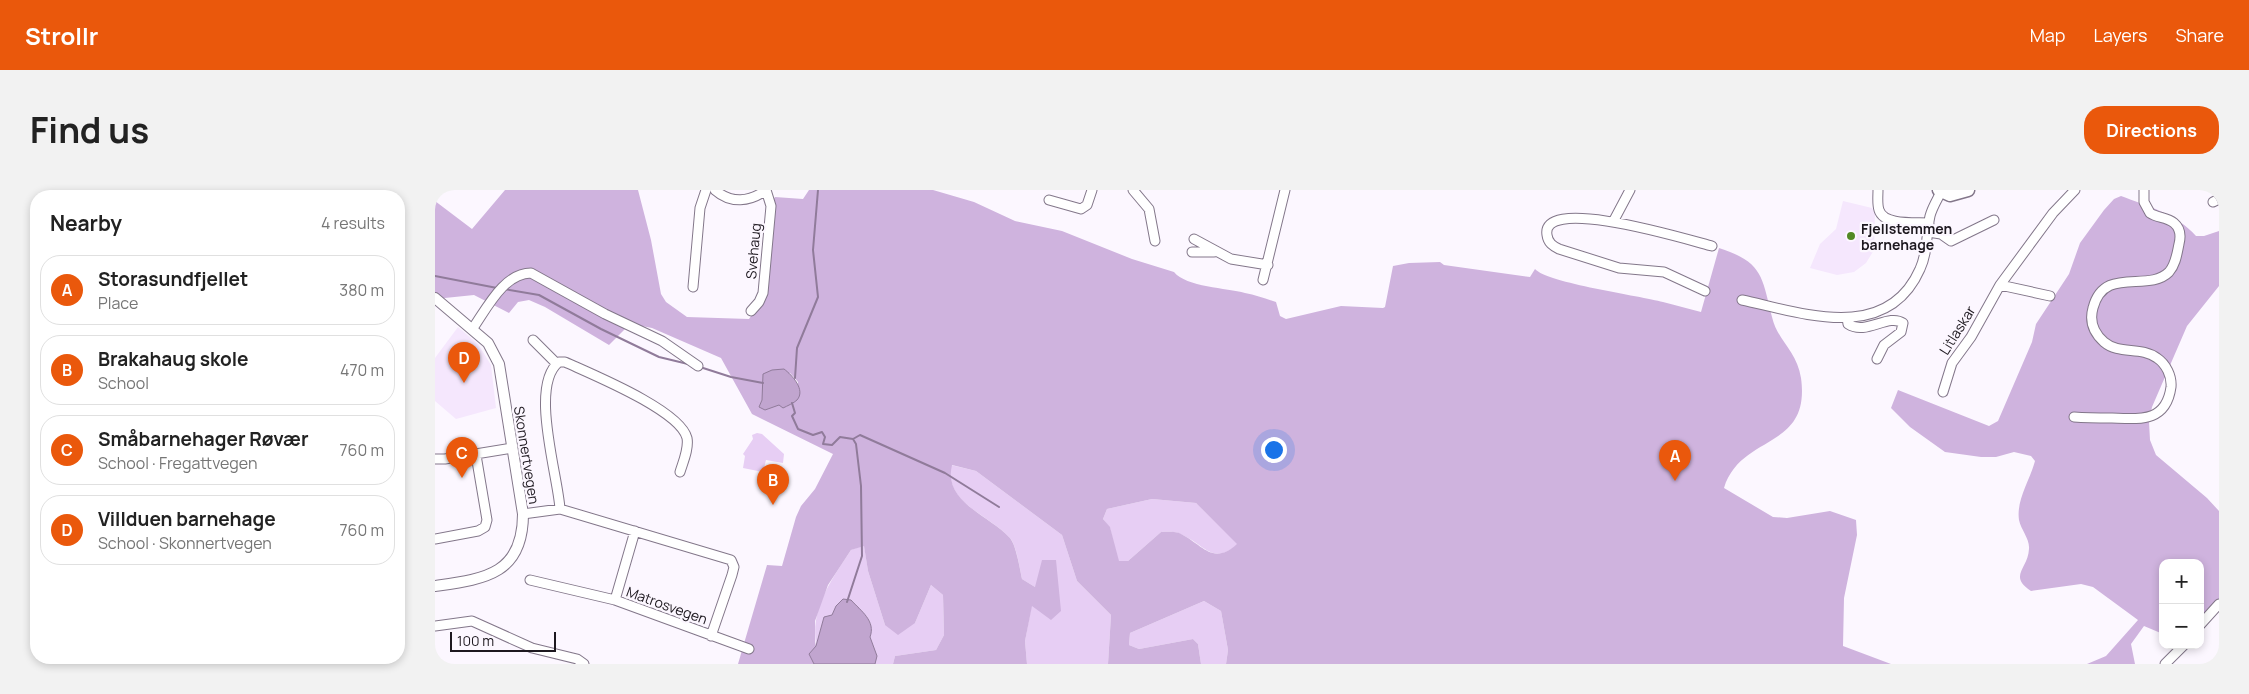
<!DOCTYPE html>
<html lang="en">
<head>
<meta charset="utf-8">
<style>
	:root { --surface:#fff; --page:#f2f2f2; --text:#222; --muted:#767676; --line:#e0e0e0; --accent:#ea580c }
	body { margin:0; font-family:Manrope,sans-serif; background:var(--page); color:var(--text) }
	.controls { position:absolute; right:15px; bottom:15px; display:grid; overflow:hidden; border-radius:10px; box-shadow:0 2px 8px #0003 }
	.controls button { width:45px; height:45px; display:grid; place-items:center; padding:0; border:0; border-bottom:1px solid var(--line); background:var(--surface); color:var(--text); font:25px sans-serif }
	.scale { position:absolute; left:15px; bottom:12px; width:106px; box-sizing:border-box; padding-left:5px; border:2px solid #1d181f; border-top:0; font-size:14px; line-height:18px; white-space:nowrap; color:#1d181f; -webkit-text-stroke:4px #fcf7ff; paint-order:stroke }
	.you { position:absolute; left:838px; top:259px; width:18px; height:18px; margin:-12px; border:4px solid #fff; border-radius:50%; background:#1a73e8; box-shadow:0 0 0 8px #1a73e833 }
	.badge { display:grid; place-items:center; width:32px; height:32px; border-radius:50%; background:var(--accent); color:#fff; font-size:16px; font-weight:700 }
	.pin { position:absolute; translate:-50% -41px; filter:drop-shadow(0 1px 2px #0008) }
	.pin::after { content:''; position:absolute; top:26px; width:18px; height:15px; background:inherit; clip-path:polygon(0 0,100% 0,50% 100%) }
	.list { margin:0; padding:0; list-style:none }
	h2 { display:flex; justify-content:space-between; align-items:center; height:65px; margin:0; padding:0 20px; font-size:21px }
	h2 small { font-size:16px; font-weight:400; color:var(--muted) }
	.list li { display:grid; grid-template-columns:32px 1fr auto; gap:15px; align-items:center; box-sizing:border-box; height:70px; margin:0 10px 10px; padding:0 10px; border:1px solid var(--line); border-radius:20px }
	.list b { display:block; font-size:19px; white-space:nowrap }
	.list p { margin:0; font-size:16px; white-space:nowrap; color:var(--muted) }
	.list em { font-size:16px; font-style:normal; color:var(--muted) }
	.map { position:relative; flex:none; width:1784px; height:474px; overflow:hidden; border-radius:20px }
	header { display:flex; align-items:center; gap:30px; box-sizing:border-box; height:70px; padding:0 25px; background:var(--accent); color:#fff }
	header strong { font-size:24px }
	nav { display:flex; gap:28px; margin-inline-start:auto; font-size:18px }
	.intro { display:flex; align-items:center; justify-content:space-between; box-sizing:border-box; height:120px; padding:0 30px }
	h1 { margin:0; font-size:35px }
	.button { padding:12px 22px; border-radius:20px; background:var(--accent); color:#fff; font-size:18px; font-weight:700 }
	main { display:flex; gap:30px; padding:0 30px }
	aside { flex:1; background:var(--surface); border-radius:20px; box-shadow:0 2px 8px #0003 }
	.map>svg:first-child { display:block }
</style>
</head>
<body>
<header>
<strong>Strollr</strong>
<nav><a>Map</a><a>Layers</a><a>Share</a></nav>
</header>
<div class="intro"><h1>Find us</h1><a class="button">Directions</a></div>
<main>
<aside>
<h2>Nearby<small>4 results</small></h2>
<ul class="list">
<li><span class="badge">A</span><div><b>Storasundfjellet</b><p>Place</p></div><em>380 m</em></li>
<li><span class="badge">B</span><div><b>Brakahaug skole</b><p>School</p></div><em>470 m</em></li>
<li><span class="badge">C</span><div><b>Småbarnehager Røvær</b><p>School · Fregattvegen</p></div><em>760 m</em></li>
<li><span class="badge">D</span><div><b>Villduen barnehage</b><p>School · Skonnertvegen</p></div><em>760 m</em></li>
</ul>
</aside>
<div class="map">
<svg width="1784" height="474" viewBox="0 0 1784 474">
	<rect width="100%" height="100%" fill="#fcf7ff"/>
	<!-- built -->
	<path fill="#f5e7fd" d="M1408,11L1437,18L1440,24L1439,60L1431,73L1419,82L1402,85L1375,78L1385,54L1401,39Z
		M23,137L43,154L56,175L61,218L21,229L0,211V168Z"/>
	<!-- green -->
	<path fill="#e7cef4" d="M322,243L327,244L349,264L348,273L331,270L328,282L308,278L310,266L308,264L318,249L317,245Z
		M516,275L541,281L627,345L642,391L676,425L673,474H592L590,451L600,397L587,389C585,379 581,354 575,348C552,323 510,314 516,275Z
		M717,309L761,313L803,354C777,377 769,353 745,344C740,341 732,342 726,342L693,371H683L675,338L668,329L672,319Z
		M429,355L433,381L450,435L480,433L496,395L508,405L509,445L501,460L460,466L458,474H436L384,468C371,424 393,395 416,360Z
		M769,411L786,421L793,460L791,474H766L763,454L758,449L704,459L694,455L695,443Z"/>
	<!-- forest -->
	<path fill="#cfb3de" fill-rule="evenodd" d="M70,0H203L216,50L226,104L231,112L252,127L314,129L323,116L332,19L340,7L368,9L374,0H498L539,12L580,31L627,41L697,69L739,82C751,97 792,98 810,103C821,105 831,109 841,112L845,126L851,129L906,116L948,118L950,117L958,76L974,73L1005,72L1009,75L1095,87L1100,79C1112,93 1206,106 1228,112C1241,115 1253,119 1266,122L1284,58C1328,72 1327,87 1337,127C1342,150 1362,161 1366,188C1376,261 1306,243 1289,298L1338,327L1352,328L1395,321L1421,330L1422,345L1409,408L1408,456L1456,474H791L793,460L786,421L769,411L695,443L694,455L704,459L758,449L763,454L766,474H673L676,425L642,391L627,345L541,281L517,275C508,312 554,325 575,348C581,355 585,379 587,389L600,397L607,370H621L626,421L616,430L597,416L590,451L592,474H458L460,466L501,460L509,445L508,405L496,395L480,433L463,445L450,435L433,381L429,356L416,360L393,395L380,431V452L384,468L382,474H303L332,375L347,376L361,327L366,316L380,299L398,264L317,224L286,168L217,138L202,135L190,139L174,155L110,117L94,110L83,112L74,123L39,105L0,109V11L37,39ZM355,183L363,192V200L324,217L327,210ZM717,309L761,313L802,354C778,376 768,355 746,344C741,341 732,342 726,342L693,371H684L675,337L668,329L672,319Z
		M1686,6C1712,16 1742,24 1761,46H1769L1784,41V96L1752,136L1717,217L1714,232L1715,250L1721,265L1772,308L1784,321V420L1765,438V373H1728V444L1709,436L1696,454L1700,474H1652L1671,466L1703,430L1658,397L1646,394L1596,401C1573,386 1593,379 1594,359C1595,349 1586,340 1584,330C1581,310 1595,290 1600,271L1596,266L1579,262L1561,267H1546L1510,262L1475,237L1456,218L1463,200L1554,236L1563,231L1597,152L1601,134L1634,84L1645,53L1669,20L1679,9Z"/>
	<!-- water -->
	<path fill="#c1a5cf" stroke="#907b9a" d="M349,179C357,185 371,200 362,210C359,213 352,216 348,218L344,215L330,220L324,217L327,210L328,184L337,180Z
		M408,409L416,410C426,421 441,431 435,447L442,466L440,474H379L374,464L381,456L389,427L397,425L401,416Z"/>
	<g fill="none" stroke-linecap="round" stroke-linejoin="round">
		<!-- stream -->
		<path stroke="#907b9a" stroke-width="2" d="M0,86L62,98
			M69,99L104,105L166,139L224,167L253,174
			M265,177L296,187L328,193
			M360,188L362,158L383,107L378,60L383,0
			M357,213L360,223L357,226L363,239L378,245L387,242L390,247L388,254L397,255L405,247L418,249L421,254L426,296L427,366L412,412
			M418,249L425,245L510,283L564,317"/>
		<!-- minor casing -->
		<g stroke="#83778a" stroke-width="11">
			<path id="minor" d="M280,0C296,14 315,12 331,0
				M698,0L714,19L720,51
				M1443,0C1443,6 1442,14 1444,20C1449,36 1481,32 1494,33
				M614,10L646,19L652,15L657,0
				M1778,12L1784,9
				M1178,32L1195,0
				M1493,42L1506,44L1516,51L1559,30
				M759,49L796,69L833,75
				M757,62H779
				M828,90L850,0
				M1565,95L1615,106
				M258,97L265,18L271,0
				M1270,101L1229,82L1184,78L1124,59C1118,56 1113,53 1112,45C1105,4 1257,51 1277,56
				M1307,110C1367,123 1452,154 1485,79C1493,62 1491,44 1495,26C1497,18 1502,10 1506,2
				M316,121L324,112L328,103L336,16L331,0
				M1412,128L1413,134C1431,146 1453,123 1468,133L1466,142L1449,155L1442,169
				M38,138C52,118 69,83 96,83L170,124L227,151L263,176
				M98,150L121,173
				M1508,202L1517,173L1536,147L1565,95L1618,23L1640,0
				M1639,227C1652,228 1664,228 1677,228C1704,229 1731,233 1736,197C1737,186 1731,174 1722,168C1706,156 1684,165 1669,152C1659,143 1654,132 1658,118C1669,75 1713,103 1734,82C1741,74 1742,63 1744,54C1746,46 1745,38 1739,33C1732,27 1722,28 1715,23L1709,12V0
				M0,269H10L77,258
				M125,319C123,285 94,195 124,172H130C156,184 245,220 252,248C254,259 248,272 245,282
				M88,324L125,319L296,370L299,377L297,385L276,446
				M200,341L180,410L314,459
				M0,349L43,341L50,337L52,330L41,265
				M95,390L180,410
				M1765,435L1784,414
				M0,436L37,431L97,458L142,469L149,474
				M1730,474L1749,455
				M1783,474L1784,473"/>
		</g>
		<!-- tertiary casing -->
		<g stroke="#83778a" stroke-width="12">
			<path id="tertiary" d="M0,108L53,153L64,174L88,324C88,385 49,389 0,396"/>
		</g>
		<!-- secondary casing -->
		<g stroke="#83778a" stroke-width="15">
			<path id="secondary" d="M1504,0L1515,5L1533,0"/>
		</g>
		<!-- minor -->
		<use href="#minor" stroke="#fff" stroke-width="9"/>
		<!-- tertiary -->
		<use href="#tertiary" stroke="#fff" stroke-width="10"/>
		<!-- secondary -->
		<use href="#secondary" stroke="#fff" stroke-width="12"/>
	</g>
	<!-- markers -->
	<circle fill="#528924" stroke="#fcf7ff" stroke-width="2" cx="1416" cy="46" r="5"/>
	<g text-anchor="middle" dominant-baseline="central" stroke-width="4.5" stroke-linejoin="round" paint-order="stroke">
		<!-- poi labels -->
		<g font-size="14" font-weight="bold" fill="#1d181f" stroke="#fcf7ff" text-anchor="start">
			<text x="1426" y="38">Fjellstemmen<tspan x="1426" dy="16">barnehage</tspan></text>
		</g>
		<!-- street labels -->
		<g font-size="14" fill="#1d181f" stroke="#fcf7ff">
			<text transform="translate(318 61) rotate(-85)">Svehaug</text>
			<text transform="translate(1522 140) rotate(-58)">Litlaskar</text>
			<text transform="translate(92 265) rotate(81)">Skonnertvegen</text>
			<text transform="translate(232 415) rotate(20)">Matrosvegen</text>
		</g>
	</g>
</svg>
<div class="controls">
<button>+</button>
<button>−</button>
</div>
<div class="scale">100 m</div>
<div class="you"></div>
<div class="pin badge" style="left:1240px;top:291px">A</div>
<div class="pin badge" style="left:338px;top:315px">B</div>
<div class="pin badge" style="left:27px;top:288px">C</div>
<div class="pin badge" style="left:29px;top:193px">D</div>
</div>
</main>
</body>
</html>
